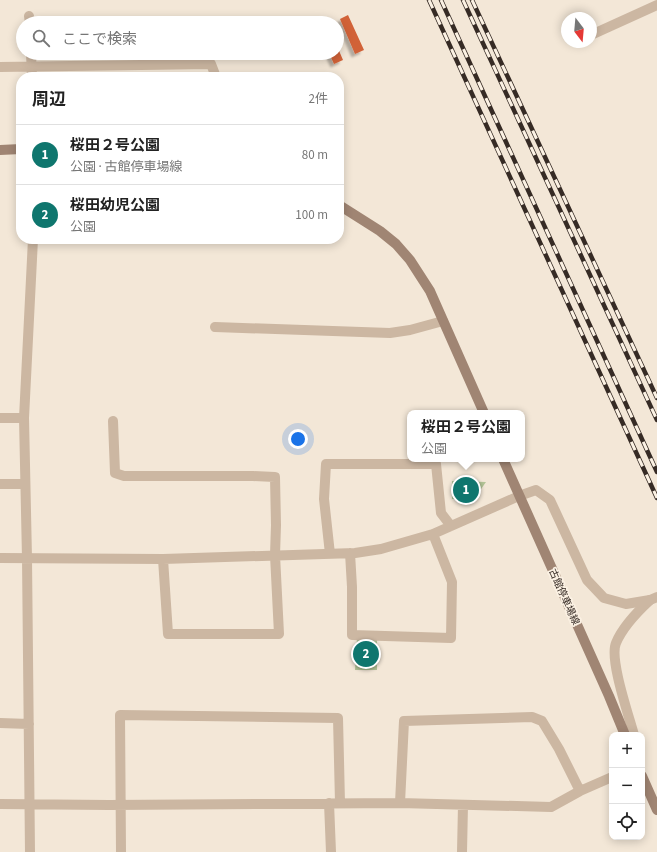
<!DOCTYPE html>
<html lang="ja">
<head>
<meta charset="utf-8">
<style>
	:root { --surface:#fff; --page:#f2f2f2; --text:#222; --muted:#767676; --line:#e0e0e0; --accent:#0f766e }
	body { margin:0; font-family:"Source Sans 3","Noto Sans JP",sans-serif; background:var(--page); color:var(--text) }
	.controls { position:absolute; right:12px; bottom:12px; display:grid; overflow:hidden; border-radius:8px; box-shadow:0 2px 10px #0003 }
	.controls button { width:36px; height:36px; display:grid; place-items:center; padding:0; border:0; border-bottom:1px solid var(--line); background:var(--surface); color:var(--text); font:20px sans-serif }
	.compass { position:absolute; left:561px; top:12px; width:36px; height:36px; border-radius:50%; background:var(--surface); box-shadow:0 2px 10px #0003; rotate:164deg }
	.you { position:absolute; left:298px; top:439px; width:14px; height:14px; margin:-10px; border:3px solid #fff; border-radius:50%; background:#1a73e8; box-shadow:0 0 0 6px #1a73e833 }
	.badge { display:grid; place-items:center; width:26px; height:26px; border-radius:50%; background:var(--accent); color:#fff; font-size:13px; font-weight:700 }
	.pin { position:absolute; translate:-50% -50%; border:2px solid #fff; box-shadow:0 1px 4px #0006 }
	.popup { position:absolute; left:407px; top:410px; width:118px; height:52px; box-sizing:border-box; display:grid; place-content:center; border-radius:8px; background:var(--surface); filter:drop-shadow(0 1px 3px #0005); font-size:13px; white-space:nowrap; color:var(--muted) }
	.popup b { font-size:15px; color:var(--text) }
	.popup::after { content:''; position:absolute; left:50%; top:100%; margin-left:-8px; border:8px solid transparent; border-top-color:var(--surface) }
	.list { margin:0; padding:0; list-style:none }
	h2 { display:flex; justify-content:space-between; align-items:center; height:52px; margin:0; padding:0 16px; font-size:17px }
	h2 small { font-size:13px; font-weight:400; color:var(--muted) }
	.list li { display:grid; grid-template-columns:26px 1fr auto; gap:12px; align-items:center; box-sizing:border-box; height:60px; padding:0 16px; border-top:1px solid var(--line) }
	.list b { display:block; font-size:15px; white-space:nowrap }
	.list p { margin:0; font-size:13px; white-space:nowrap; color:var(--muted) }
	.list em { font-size:13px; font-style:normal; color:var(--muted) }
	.icon { flex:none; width:22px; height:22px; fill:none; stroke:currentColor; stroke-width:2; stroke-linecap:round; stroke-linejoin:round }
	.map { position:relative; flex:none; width:657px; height:852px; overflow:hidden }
	.search { position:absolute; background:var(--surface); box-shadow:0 2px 10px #0003; left:16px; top:16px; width:328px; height:44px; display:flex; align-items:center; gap:10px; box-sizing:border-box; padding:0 14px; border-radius:22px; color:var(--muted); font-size:15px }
	.panel { position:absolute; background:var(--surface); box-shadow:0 2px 10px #0003; left:16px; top:72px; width:328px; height:172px; border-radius:16px }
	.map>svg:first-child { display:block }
</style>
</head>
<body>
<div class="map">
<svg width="657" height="852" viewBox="0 0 657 852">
	<defs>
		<filter id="shadow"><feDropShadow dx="-3.5" dy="3.5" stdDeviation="1" flood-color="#0004"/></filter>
	</defs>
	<rect width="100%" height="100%" fill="#f3e7d7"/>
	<!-- green -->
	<path fill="#b2c396" d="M452,481L486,482L474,499H452Z
		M357,638H377V670H355Z"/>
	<!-- building -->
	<path fill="#d16237" filter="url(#shadow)" d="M348,15L364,50L355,54L340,19Z
		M337,46L343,60L334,64L329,53H337Z"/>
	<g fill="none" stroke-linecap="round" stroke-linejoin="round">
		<!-- minor -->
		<path stroke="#ccb7a2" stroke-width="10" d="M29,16L30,23
			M591,35L657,5
			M31,53L32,77
			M0,67L211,64L216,77
			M215,327L390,333L410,330L443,321
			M0,418H24
			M113,421L115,473L124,476H253L275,477L276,525L275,555L279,634H168L163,559
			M0,484H25
			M350,553L352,587V635L451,638L452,582L433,534
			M330,554L324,499L326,464H436L441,513L451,526
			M0,558L163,559L355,553L381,549L433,534L519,496
			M0,723L29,724
			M634,735C629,716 609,659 616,643C623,626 637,612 650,600
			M329,803L331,852
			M400,803L404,721L532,717L542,721L559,749L580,791
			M0,804L109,805L400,803L551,807L580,791L612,777
			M30,852L27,558L24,418L33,239
			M121,852L120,715L338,718L340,803
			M462,852L463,805"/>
		<!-- tertiary -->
		<path stroke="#ccb7a2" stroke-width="10" d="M519,496L536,490L550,500L587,580L604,598L626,604L650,600L657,597"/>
		<!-- secondary -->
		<path stroke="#a08573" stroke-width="10" d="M0,150L21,149
			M339,205L380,231L396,244L410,260L430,291L484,413
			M503,459L609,696L625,735
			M642,776L657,810"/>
		<!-- rail casing -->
		<g stroke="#362b25" stroke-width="4.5">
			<path id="rail" d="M429,0L657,498
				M441,0L657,472
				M463,0L657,420
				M472,0L657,398"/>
		</g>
		<!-- rail -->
		<use href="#rail" stroke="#fbf1e3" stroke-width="3" stroke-dasharray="9" stroke-linecap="butt"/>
	</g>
	<g text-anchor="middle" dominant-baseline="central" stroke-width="3.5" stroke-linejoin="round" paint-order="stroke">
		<!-- street labels -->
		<g font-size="10" fill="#362b25" stroke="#fbf1e3">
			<text transform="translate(564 597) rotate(66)">古館停車場線</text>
		</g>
	</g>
</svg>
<div class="controls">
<button>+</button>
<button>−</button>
<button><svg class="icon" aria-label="locate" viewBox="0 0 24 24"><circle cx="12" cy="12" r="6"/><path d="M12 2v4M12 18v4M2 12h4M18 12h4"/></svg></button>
</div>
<svg class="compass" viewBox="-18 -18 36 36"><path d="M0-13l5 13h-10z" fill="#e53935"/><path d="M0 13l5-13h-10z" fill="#767676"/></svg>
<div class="you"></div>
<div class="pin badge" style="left:466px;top:490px">1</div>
<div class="popup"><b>桜田２号公園</b>公園</div>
<div class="pin badge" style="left:366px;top:654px">2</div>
<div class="search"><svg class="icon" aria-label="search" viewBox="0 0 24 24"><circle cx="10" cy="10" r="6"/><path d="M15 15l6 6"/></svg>ここで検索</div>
<section class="panel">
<h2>周辺<small>2件</small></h2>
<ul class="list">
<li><span class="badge">1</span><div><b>桜田２号公園</b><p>公園 · 古館停車場線</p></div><em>80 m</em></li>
<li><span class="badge">2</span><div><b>桜田幼児公園</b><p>公園</p></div><em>100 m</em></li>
</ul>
</section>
</div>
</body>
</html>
